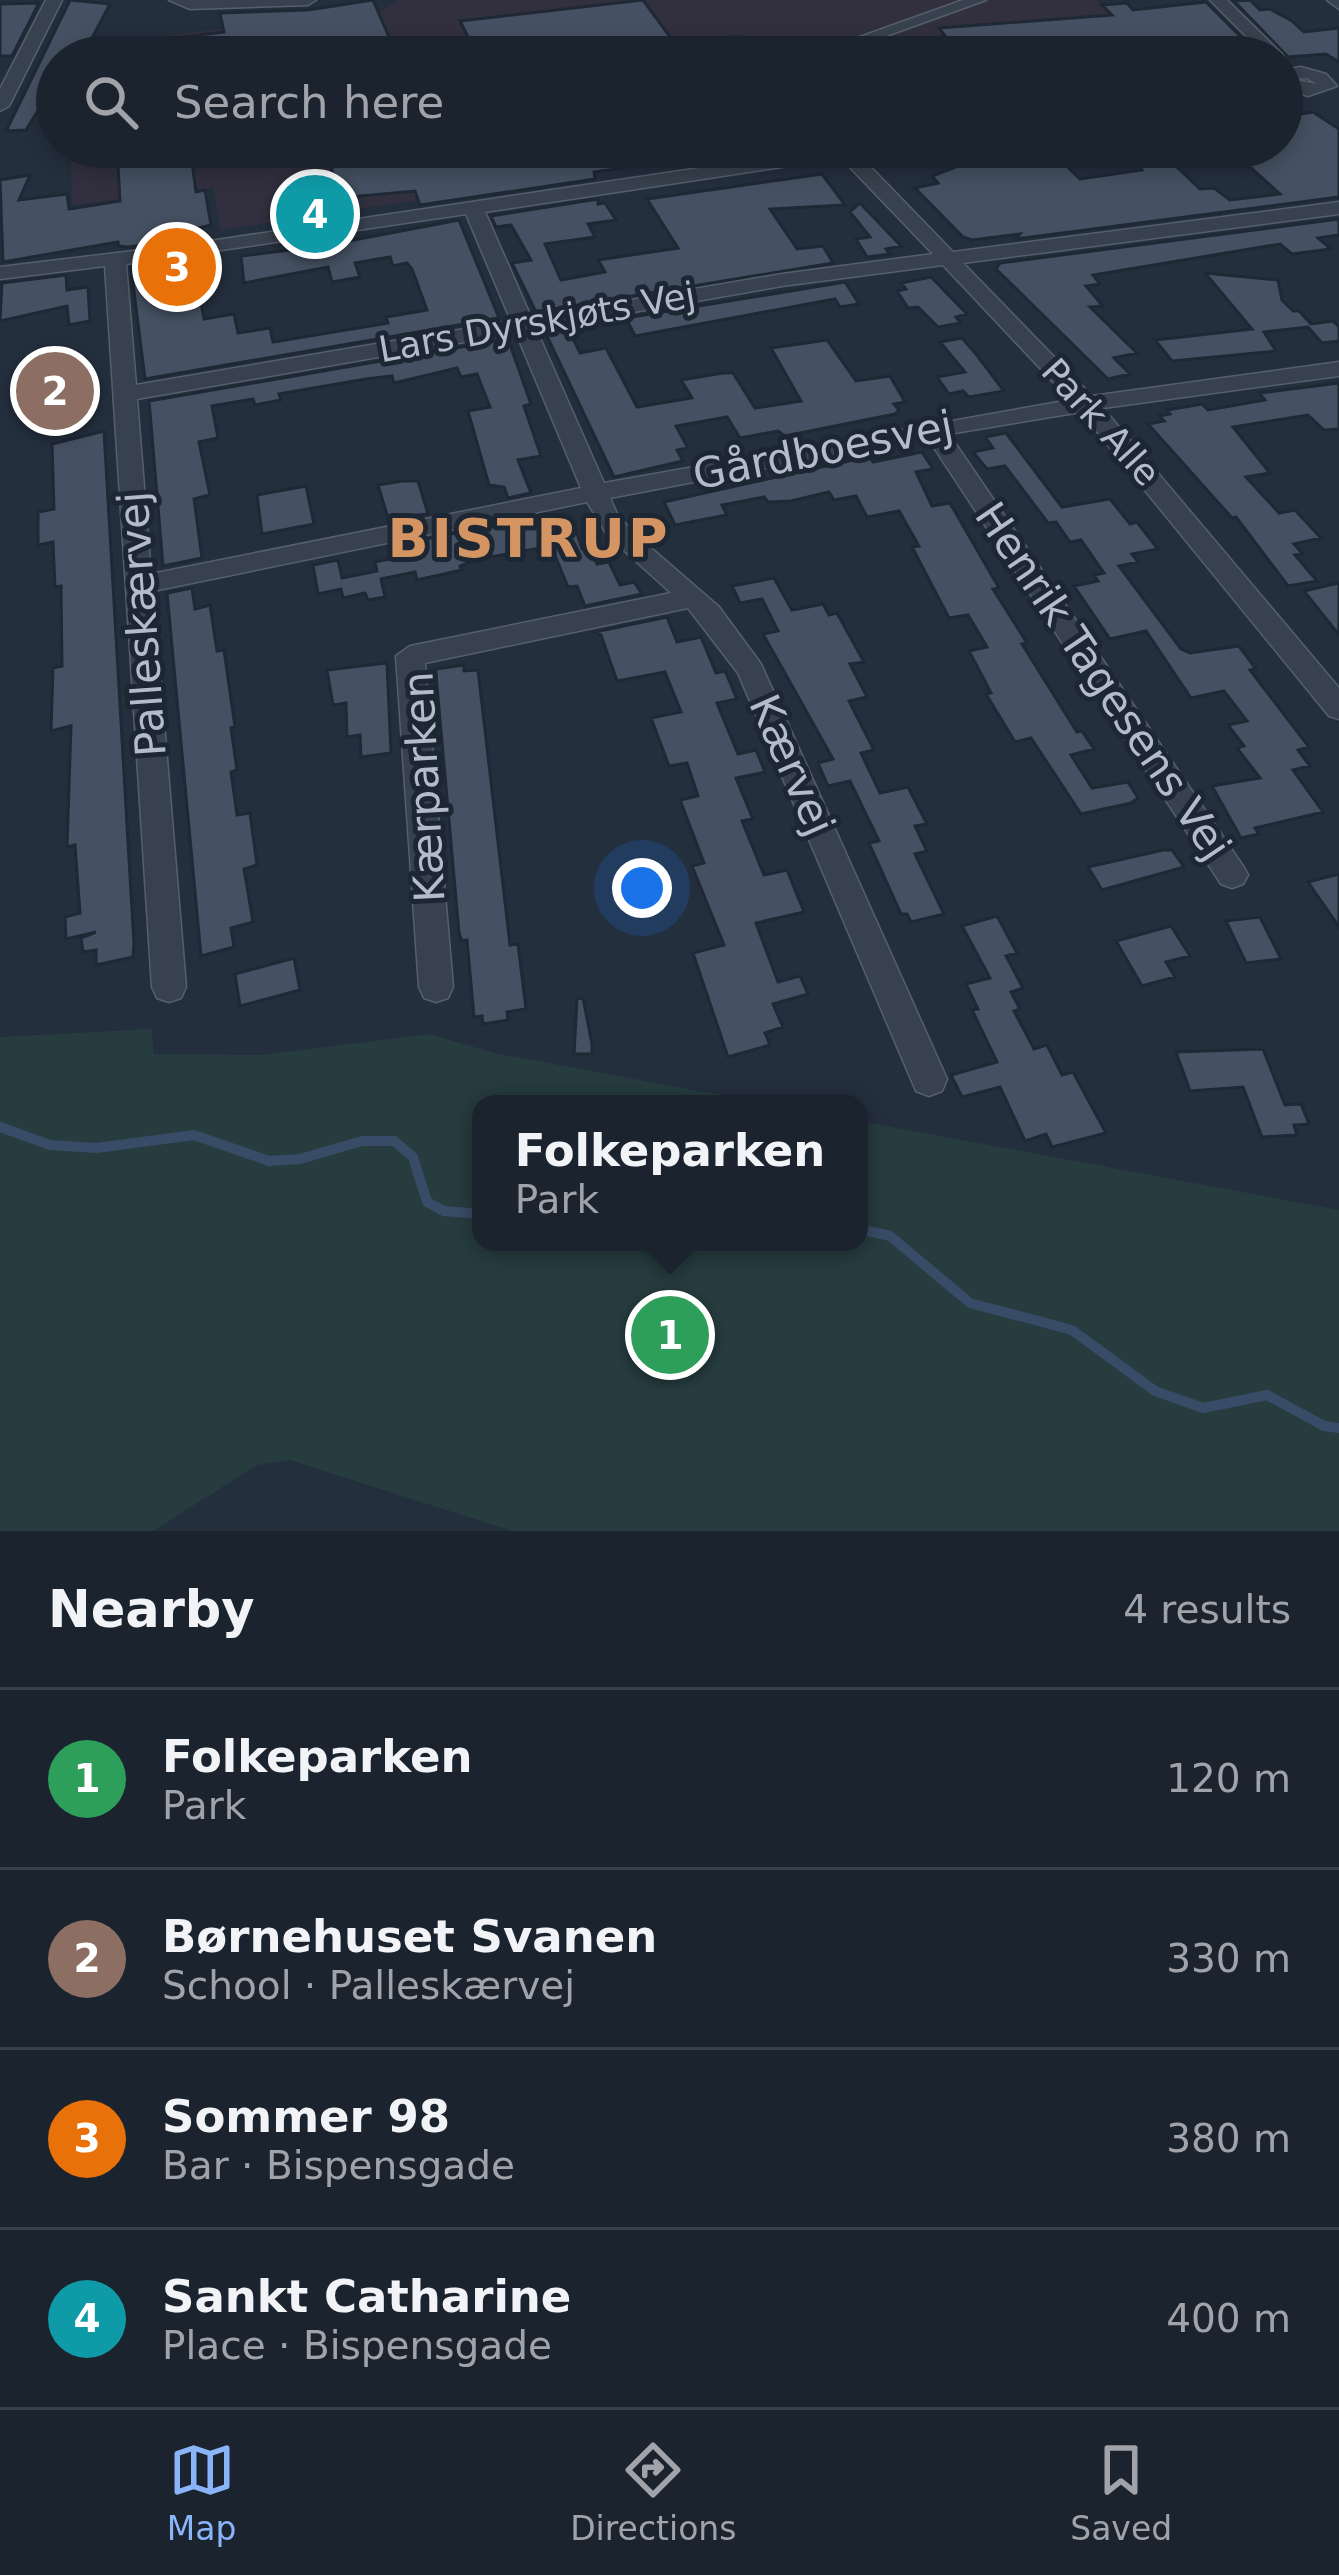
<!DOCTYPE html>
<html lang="en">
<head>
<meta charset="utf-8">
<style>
	:root { --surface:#1b232e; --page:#242b36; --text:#f1f3f6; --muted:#a0a4aa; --line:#39404a; --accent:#8ab4f8 }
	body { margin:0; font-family:"DejaVu Sans",sans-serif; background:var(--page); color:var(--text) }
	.you { position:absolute; left:642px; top:888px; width:42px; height:42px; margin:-30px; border:9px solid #fff; border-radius:50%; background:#1a73e8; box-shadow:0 0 0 18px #1a73e833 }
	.badge { display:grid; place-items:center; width:78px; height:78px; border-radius:50%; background:var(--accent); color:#fff; font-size:39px; font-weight:700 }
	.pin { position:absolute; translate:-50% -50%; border:6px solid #fff; box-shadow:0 3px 12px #0006 }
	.popup { position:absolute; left:472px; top:1095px; width:396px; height:156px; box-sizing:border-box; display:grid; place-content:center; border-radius:24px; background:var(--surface); filter:drop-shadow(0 3px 9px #0005); font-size:39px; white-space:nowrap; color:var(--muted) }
	.popup b { font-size:45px; color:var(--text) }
	.popup::after { content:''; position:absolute; left:50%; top:100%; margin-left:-24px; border:24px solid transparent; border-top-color:var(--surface) }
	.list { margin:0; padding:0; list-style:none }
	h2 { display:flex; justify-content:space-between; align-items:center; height:156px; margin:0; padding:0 48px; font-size:51px }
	h2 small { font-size:39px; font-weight:400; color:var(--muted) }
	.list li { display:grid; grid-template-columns:78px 1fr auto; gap:36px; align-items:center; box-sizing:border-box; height:180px; padding:0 48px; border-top:3px solid var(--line) }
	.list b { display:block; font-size:45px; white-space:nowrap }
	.list p { margin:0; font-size:39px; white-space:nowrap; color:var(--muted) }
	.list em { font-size:39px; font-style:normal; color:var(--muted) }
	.icon { flex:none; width:66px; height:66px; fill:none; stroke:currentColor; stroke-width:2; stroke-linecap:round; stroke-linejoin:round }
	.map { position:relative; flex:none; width:1339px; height:1531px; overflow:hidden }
	.search { position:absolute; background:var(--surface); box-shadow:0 6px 18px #0003; left:36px; right:36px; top:36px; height:132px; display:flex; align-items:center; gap:30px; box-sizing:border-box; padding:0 42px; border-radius:66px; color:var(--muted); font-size:45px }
	.sheet { height:876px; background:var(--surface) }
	nav { display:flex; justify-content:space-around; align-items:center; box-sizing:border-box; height:168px; border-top:3px solid var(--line); background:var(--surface); font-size:33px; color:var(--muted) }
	nav a { display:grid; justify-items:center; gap:6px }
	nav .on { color:var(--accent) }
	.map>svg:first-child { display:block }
</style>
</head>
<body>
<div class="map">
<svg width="1339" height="1531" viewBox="0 0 1339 1531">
	<rect width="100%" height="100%" fill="#242f3e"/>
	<!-- medical -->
	<path fill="#32303f" d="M399,0H1097L1130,40L904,57H106L112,42L384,10Z
		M70,147H762L763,148L221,230L213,188L72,205Z"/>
	<!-- green -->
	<path fill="#263c3f" d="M151,1029L154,1054L261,1055L430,1034L494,1053L770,1104H481V1242H859V1121L1339,1210V1531H512L290,1460L257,1465L153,1531H0V1037Z"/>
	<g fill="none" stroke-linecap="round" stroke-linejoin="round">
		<!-- stream -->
		<path stroke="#394c67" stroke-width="10" d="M0,1127L50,1145L97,1148L194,1135L269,1161L300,1159L362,1141H394L413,1157L427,1202L444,1211L481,1214
			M859,1229L890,1236L970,1303L1072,1330L1155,1391L1203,1408L1267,1395L1324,1426L1339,1428"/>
	</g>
	<!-- building -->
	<path fill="#455162" stroke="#1f2835" stroke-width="3" d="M70,0L110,4L82,57H57V78L47,103L42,104L26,130L6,131Z
		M373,0L393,46L325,57H117V45L224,32L220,13L308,10Z
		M643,0L676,45L740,36L758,57H478L460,21Z
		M1250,0L1260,10L1270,9L1292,21L1304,32L1339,28V62L1326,54L1288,57L1234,1Z
		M1206,2L1261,57H1089L1068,40L1058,46L1057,54L961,57L939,28L1112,15L1102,5L1127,3L1133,10Z
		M39,3L12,56H0V4Z
		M1313,112L1339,129V197L1016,239L1020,234L972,240L963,237L915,188L938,183L932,176L956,167L937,147H1047L1080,179L1142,170L1123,147H1156L1200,189L1214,188L1230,200L1280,194L1228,147H1282V117Z
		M117,147H190L196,192L205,190L211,225L191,230L185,240L128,247L119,246L118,242L3,262L0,180L30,175L19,200L67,194L69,209L120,201Z
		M327,147H356L362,165L403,159L398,147H692L693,158L594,172L595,179L420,205L415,191L338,198Z
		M822,174L845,205L770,209L797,249L823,246L833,263L536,312L512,263L531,260L511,225L496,227L491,216L598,199V204L605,203L616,220L588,224L595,237L545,244L561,280L605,272L598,260L678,248L647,199Z
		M860,203L901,246L886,249L890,254L867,257L856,239L870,237L850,212Z
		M1339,219V235L1318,238L1331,249L1292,254L1280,244L1093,275L1100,284L1086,286L1103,306L1090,307L1137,353L1114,358L1130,374L1108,379L996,269L1000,263Z
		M459,220L499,318L145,379L131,268L188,260L191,281L197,280L204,319L234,314L238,333L270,328L273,342L388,323L386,317L427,310L412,269L407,263L393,266L390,257L355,263L360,277L332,282L328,267L244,283L241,256L322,246Z
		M1205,273L1278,280L1282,300L1293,311H1299L1311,324L1333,321L1339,327V341L1322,343L1308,327L1264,332L1276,351L1172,361L1155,340L1252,329Z
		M66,275L67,290L88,287L90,321L69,325L67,306L0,321L2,283Z
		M931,277L967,314L956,317L961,323L938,327L918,307L908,308L897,291L906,289L901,283Z
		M845,282L859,304L840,307L835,299L635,336L626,318Z
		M568,328L580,353L606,348L637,407L692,398L681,380L723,373H733L755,408L801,401L771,348L827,340L856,381L890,376L905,402L894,404L899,410L895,414L785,436L778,431L740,438L727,417L676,426L688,448L677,450L683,461L614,477L545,332Z
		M962,338L976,354L1004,391L969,397L963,391L949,394L937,377L965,372L940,342Z
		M508,339L531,404L524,406L541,456L518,460L531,493L508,498L504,487L489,485L468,411L490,407L477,374L461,377L457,368L394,383L392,376L366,379L279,394L281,400L255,405L253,399L212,406L218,438L199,442L210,495L194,499L202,558L163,566L149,401Z
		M1339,383V429L1324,430L1308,415L1233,427L1270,473L1246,477L1279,513L1295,510L1321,538L1294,544L1303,554L1295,555L1317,581L1288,586L1236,517L1232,518L1148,424L1164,421L1159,416L1170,414L1167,410L1202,404L1208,410L1265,400L1259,393Z
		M104,431L134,944L133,957L96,965V950L83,952L81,938L96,932L66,939L65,917L80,913L75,845L67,847L71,726L51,731L53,668L62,666L61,586L55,587L53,542L38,545V512L54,509L52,444Z
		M1006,433L1062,507L1110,499L1130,524L1137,522L1158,549L1132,554L1138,562L1119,566L1181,649L1190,653L1239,646L1256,669L1250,670L1309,747L1298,750L1310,766L1293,770L1323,812L1255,828L1259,834L1241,838L1212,786L1260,778L1237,748L1244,746L1228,725L1247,721L1224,691L1191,698L1146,631L1110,639L1074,586L1098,581L1094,575L1104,573L1081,540L1070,542L1056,522L1048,523L1005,466L987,469L973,452L993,448L985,437Z
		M922,452L933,469L916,472L932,506L950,503L999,588L993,589L1027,643L1022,644L1077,732L1082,731L1094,749L1071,755L1092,788L1128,782L1138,798L1131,803L1081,814L1031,738L1015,742L986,694L991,693L969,651L987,647L968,615L949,618L912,547L919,546L899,511L867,517L856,496L834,500L829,492L791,501L768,502L764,497L722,505L727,515L675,525L664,502L858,459L870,457L873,462Z
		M402,481H418L428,514L388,518L378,485Z
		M306,486L314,524L262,534L257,495Z
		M540,516L549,540L576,530L582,549L590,547L597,564L609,562L620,585L634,582L642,594L585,606L577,586L568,587L551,546L479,559L460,566L462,570L417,580L415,572L381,579L385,597L368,600L365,593L343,598L341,589L318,594L313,565L338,560L342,578L377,571L375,562L410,555L415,550L412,542Z
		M774,578L792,610L823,604L829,615L837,613L864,662L850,664L867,697L849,701L874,750L861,753L880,793L908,787L927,824L915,826L927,851L915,854L944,914L911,922L907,914H901L869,843L879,841L850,781L828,786L818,763L833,759L763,634L778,631L762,599L740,603L732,586Z
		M1339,583V635L1304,591Z
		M192,588L195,609L210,605L217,651L224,650L235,727L231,728L237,770L231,772L237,815L250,813L257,865L244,869L253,922L231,928L234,947L201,956L167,593Z
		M667,617L677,642L701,637L716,673L725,671L737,699L717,703L738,754L756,750L765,772L736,778L753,819L742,821L764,875L787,870L804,912L756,923L778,982L800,976L808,994L773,1004L783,1027L765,1033L770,1045L728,1057L693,953L724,945L692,866L704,863L680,800L698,796L687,763L669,766L651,718L681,712L665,672L617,681L601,635L595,632Z
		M387,663L391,753L361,757L360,735L347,737L346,703L333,705L327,670Z
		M464,665V671L478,670L510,945L518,944L526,1009L507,1012L508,1020L483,1024L482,1016L474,1017L467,940L462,941L459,933L436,675V669Z
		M1163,850H1172L1184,867L1102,890L1088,867Z
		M1339,874V927L1308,882Z
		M997,916L1017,953L1006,956L1023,988L1011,992L1020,1009L1014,1011L1034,1049L1047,1045L1062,1075L1073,1072L1106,1133L1052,1147L1046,1134L1025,1141L1000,1087L962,1097L951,1075L997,1062L972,1010L978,1009L966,984L990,978L962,926Z
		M1260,917L1281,959L1246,963L1226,921Z
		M1171,926L1190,956L1166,962L1175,977L1142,986L1116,941Z
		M294,958L300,990L240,1006L235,974Z
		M583,998L592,1044V1054H574L577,999Z
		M1263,1049L1285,1105L1301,1104L1309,1124L1294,1125L1297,1135L1262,1137L1243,1087L1190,1091L1176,1052Z"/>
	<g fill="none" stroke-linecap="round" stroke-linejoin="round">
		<!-- minor casing -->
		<g stroke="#565f6c" stroke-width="3">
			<path id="minor" d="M46,0H62L9,106L0,111V89Z
				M169,0H316L308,5L190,9Z
				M963,0H986L828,57H804Z
				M1210,0H1227L1282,54L1284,57L1282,60L1267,57Z
				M1327,0H1339V9Z
				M1068,45L1084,57H1066L1060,50Z
				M1301,67L1326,74L1337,86L1308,96L1282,88V70ZM1307,78L1317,84L1290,79Z
				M841,147H887L859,155L953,252L1339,202V214L963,263L1092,396L1339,362V376L1103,408L1339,688V719L1329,716L1081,412L949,434L1243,866L1248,875L1243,884L1232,888L1221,884L927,437L610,498L618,516L636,535L719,607L761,664L947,1079L942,1091L929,1096L916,1091L738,673L688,608L425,663L453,987L448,998L436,1002L424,998L419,987L396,656L410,646L671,593L608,536L587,502L153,591L186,987L181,998L169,1002L157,998L152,987L105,266L0,279V267L183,245ZM841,158L933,254L782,274L531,317L485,212ZM466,214L511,321L136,385L126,264ZM943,265L1070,400L604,483L536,329L782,286ZM516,333L581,488L151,574L137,399Z"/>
		</g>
		<!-- minor -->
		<use href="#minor" fill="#38414e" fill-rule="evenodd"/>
	</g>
	<g text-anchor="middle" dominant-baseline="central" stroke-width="10" stroke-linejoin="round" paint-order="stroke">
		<!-- far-street labels -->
		<g font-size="36" fill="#b4bcc9" stroke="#1d2633">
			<text transform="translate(537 322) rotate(-10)">Lars Dyrskjøts Vej</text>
			<text transform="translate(1101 422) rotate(48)">Park Alle</text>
		</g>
		<!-- street labels -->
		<g font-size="42" fill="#b4bcc9" stroke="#1d2633">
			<text transform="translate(823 450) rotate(-11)">Gårdboesvej</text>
			<text transform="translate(142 624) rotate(-94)">Palleskærvej</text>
			<text transform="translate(1103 681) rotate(56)">Henrik Tagesens Vej</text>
			<text transform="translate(792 765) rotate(66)">Kærvej</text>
			<text transform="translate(424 787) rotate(-93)">Kærparken</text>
		</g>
		<!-- district labels -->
		<g font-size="54" font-weight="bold" letter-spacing="3" fill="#d59563" stroke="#1d2633">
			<text x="529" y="538">BISTRUP</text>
		</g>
	</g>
</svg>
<div class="you"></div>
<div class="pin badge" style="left:670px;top:1335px;background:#2e9e5b">1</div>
<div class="popup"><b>Folkeparken</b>Park</div>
<div class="pin badge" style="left:55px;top:391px;background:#8d6e63">2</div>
<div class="pin badge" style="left:177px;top:267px;background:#e8710a">3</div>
<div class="pin badge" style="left:315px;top:214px;background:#0f9aa8">4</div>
<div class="search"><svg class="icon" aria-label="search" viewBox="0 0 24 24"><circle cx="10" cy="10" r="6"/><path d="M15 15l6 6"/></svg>Search here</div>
</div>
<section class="sheet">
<h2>Nearby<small>4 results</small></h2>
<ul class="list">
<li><span class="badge" style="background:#2e9e5b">1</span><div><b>Folkeparken</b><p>Park</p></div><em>120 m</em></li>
<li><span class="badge" style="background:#8d6e63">2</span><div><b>Børnehuset Svanen</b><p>School · Palleskærvej</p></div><em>330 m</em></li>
<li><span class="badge" style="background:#e8710a">3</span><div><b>Sommer 98</b><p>Bar · Bispensgade</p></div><em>380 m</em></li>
<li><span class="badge" style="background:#0f9aa8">4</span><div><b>Sankt Catharine</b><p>Place · Bispensgade</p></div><em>400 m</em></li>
</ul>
</section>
<nav>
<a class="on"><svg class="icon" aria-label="map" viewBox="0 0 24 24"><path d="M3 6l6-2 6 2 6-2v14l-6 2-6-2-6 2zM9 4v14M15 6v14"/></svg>Map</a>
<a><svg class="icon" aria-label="directions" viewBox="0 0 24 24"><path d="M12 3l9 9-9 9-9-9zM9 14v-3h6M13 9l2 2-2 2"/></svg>Directions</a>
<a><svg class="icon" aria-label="saved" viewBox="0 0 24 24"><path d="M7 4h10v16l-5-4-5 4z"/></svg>Saved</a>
</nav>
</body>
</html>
